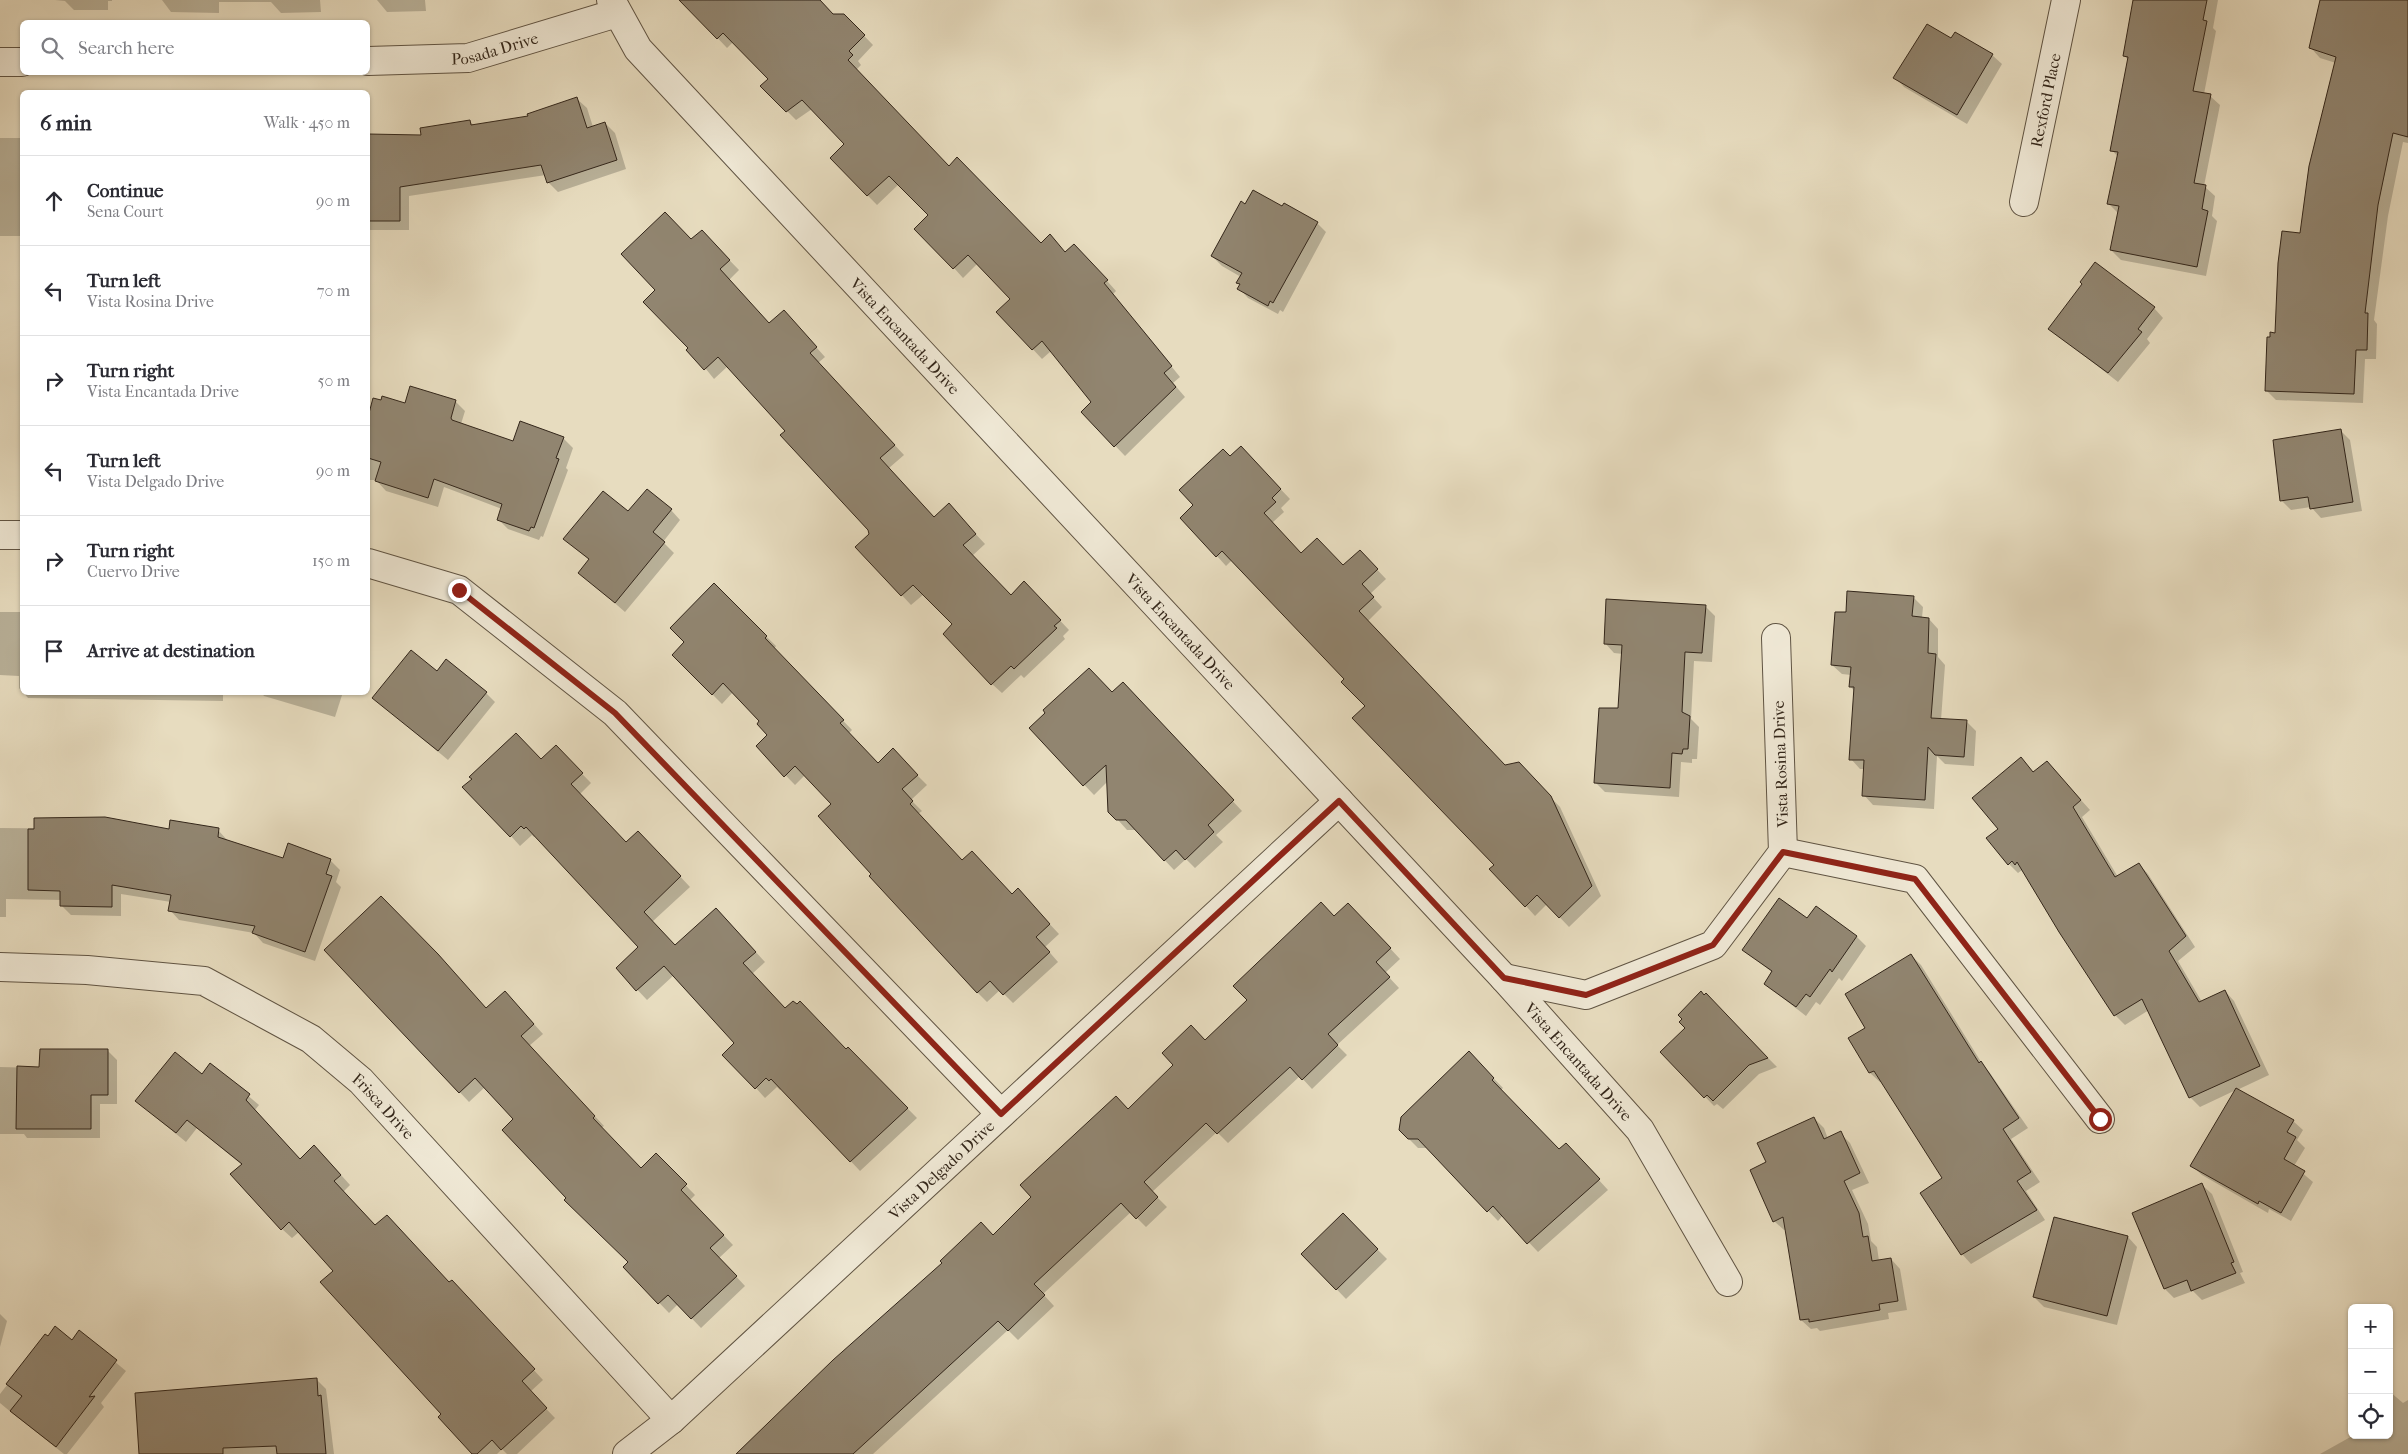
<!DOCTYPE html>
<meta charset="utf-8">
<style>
body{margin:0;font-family:"IM FELL French Canon",serif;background:#f7f7f7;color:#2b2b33}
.controls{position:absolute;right:15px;bottom:15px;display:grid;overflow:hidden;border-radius:8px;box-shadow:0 1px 4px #0004}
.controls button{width:45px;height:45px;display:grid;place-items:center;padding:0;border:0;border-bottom:1px solid #e1e1e2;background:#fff;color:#2b2b33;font:25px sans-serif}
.stop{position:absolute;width:15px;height:15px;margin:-11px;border:4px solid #8f2418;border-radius:50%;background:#fff}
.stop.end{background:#8f2418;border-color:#fff;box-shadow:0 1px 5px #0008}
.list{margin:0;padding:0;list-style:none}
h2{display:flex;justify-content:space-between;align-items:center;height:65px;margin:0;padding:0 20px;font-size:21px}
h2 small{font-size:16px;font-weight:400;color:#7c7c81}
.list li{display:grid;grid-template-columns:32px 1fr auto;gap:15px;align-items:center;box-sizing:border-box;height:90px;padding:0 20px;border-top:1px solid #e1e1e2}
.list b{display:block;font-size:19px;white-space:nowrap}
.list p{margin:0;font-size:16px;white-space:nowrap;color:#7c7c81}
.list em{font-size:16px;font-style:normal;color:#7c7c81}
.icon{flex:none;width:28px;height:28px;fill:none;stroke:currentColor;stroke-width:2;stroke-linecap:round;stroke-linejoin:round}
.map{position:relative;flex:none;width:2408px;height:1454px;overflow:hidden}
.search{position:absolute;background:#fff;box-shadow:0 1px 4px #0004;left:20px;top:20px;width:350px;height:55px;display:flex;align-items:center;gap:12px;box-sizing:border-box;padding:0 18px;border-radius:8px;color:#7c7c81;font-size:19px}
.panel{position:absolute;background:#fff;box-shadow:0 1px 4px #0004;left:20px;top:90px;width:350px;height:605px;border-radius:8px}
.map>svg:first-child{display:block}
.shadow{fill:#0003}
.building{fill:#918570;stroke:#33261a}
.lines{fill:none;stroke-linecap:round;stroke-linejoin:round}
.street-casing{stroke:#605443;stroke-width:30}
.street{stroke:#efe8d5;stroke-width:28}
.route{stroke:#8f2418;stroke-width:6}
.labels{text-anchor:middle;stroke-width:5;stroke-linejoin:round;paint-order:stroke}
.street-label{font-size:16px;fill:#33261a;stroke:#efe8d5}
</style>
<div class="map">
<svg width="2408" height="1454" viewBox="0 0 2408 1454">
<rect width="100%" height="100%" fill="#e7dcbf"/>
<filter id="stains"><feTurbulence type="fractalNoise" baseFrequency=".004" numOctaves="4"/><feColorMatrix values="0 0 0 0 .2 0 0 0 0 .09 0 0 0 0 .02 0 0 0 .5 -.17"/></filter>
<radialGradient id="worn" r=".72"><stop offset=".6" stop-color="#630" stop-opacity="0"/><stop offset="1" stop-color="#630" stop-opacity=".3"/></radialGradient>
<g class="shadow">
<polygon points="55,0 112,0 112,1 108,1 108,10 74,10 65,1"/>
<polygon points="162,0 320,0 321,12 281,13 271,2 219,2 219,13 171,12"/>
<polygon points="377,0 425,0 426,11 387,12"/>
<polygon points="701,0 819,0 833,15 844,15 873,45 858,61 861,65 856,70 949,167 1041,245 1059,246 1066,253 1084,255 1116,291 1113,294 1180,377 1173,383 1185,397 1125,456 1083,412 1093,402 1051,351 1042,359 998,312 1011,299 978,263 963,278 954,268 929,215 899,184 877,205 831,158 846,144 812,109 796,120 762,86 770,79 733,42 727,48 691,10"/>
<polygon points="2135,0 2218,0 2213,28 2216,31 2204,94 2210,96 2220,105 2204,186 2215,196 2212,216 2217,221 2206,276 2121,260 2111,250 2119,214 2109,204 2118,157 2112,150 2128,60 2124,55"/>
<polygon points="2339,0 2408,0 2408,143 2403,142 2388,216 2374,320 2377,324 2376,359 2365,359 2363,403 2276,400 2266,390 2276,334 2302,235 2336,63 2320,58 2311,48"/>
<polygon points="1952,40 1992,55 2002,64 1967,124 1904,87 1895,77"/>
<polygon points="577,99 587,108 593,127 605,123 615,133 626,169 558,192 548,182 546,175 409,196 409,230 368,230 368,136 422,136 470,121 474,126 529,117"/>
<rect x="0" y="138" width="22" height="98"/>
<polygon points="1246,206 1282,208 1317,223 1326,232 1283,312 1280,310 1278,314 1248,298 1239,288 1241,285 1238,283 1241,277 1222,266 1212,256"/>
<polygon points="702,232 739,270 729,280 769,325 793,321 825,357 818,363 904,455 889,468 935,518 958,515 985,544 972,556 1011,596 1034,593 1069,630 1063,636 1065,639 1024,678 1021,675 1002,693 992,684 954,624 924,594 911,605 857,547 871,535 869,530 786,432 728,366 714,379 689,348 657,290 692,241"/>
<polygon points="2154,308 2163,318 2147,339 2150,343 2118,382 2050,329"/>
<polygon points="374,399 406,405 455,401 465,411 461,424 513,442 563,438 573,448 566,468 568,470 543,537 541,536 539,540 508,529 498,519 502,509 444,487 438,507 386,491 376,480 368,480 368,421"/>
<polygon points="2340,430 2350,440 2362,511 2321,518 2311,507 2291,510 2282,501 2274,441"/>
<polygon points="1250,457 1290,499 1281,508 1284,512 1272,523 1301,554 1343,567 1369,561 1386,579 1370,594 1382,607 1368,621 1505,766 1518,764 1560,807 1601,896 1569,927 1547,904 1535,916 1526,906 1491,869 1495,865 1346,679 1232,560 1226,566 1217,556 1195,505 1230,458"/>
<polygon points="671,510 680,520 663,542 674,553 625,612 579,572 589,560 565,539 628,513"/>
<polygon points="714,585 776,646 774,649 852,730 849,733 878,764 902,760 927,785 911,800 922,811 918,814 962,861 1012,895 1027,900 1059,934 1045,947 1058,962 1013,1003 1000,990 987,1002 978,993 870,876 873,874 832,805 805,775 795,785 757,746 769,735 761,721 733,692 722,704 673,655 686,642"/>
<polygon points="1913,597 1923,607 1922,618 1929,619 1938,629 1938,657 1945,665 1941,720 1966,721 1976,731 1974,766 1945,764 1937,756 1934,809 1873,805 1864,795 1865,769 1860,769 1851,759 1855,692 1850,686 1851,675 1842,674 1832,665 1847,613"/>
<polygon points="1705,606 1715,616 1712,662 1694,661 1691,719 1699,727 1697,759 1692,759 1692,763 1681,762 1679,797 1605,792 1595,782 1620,709 1623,654 1614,653 1605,643"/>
<polygon points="0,612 22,612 22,692 19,688 19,676 0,675"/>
<polygon points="437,673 486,693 495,702 448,760 374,698"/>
<polygon points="23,692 223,692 223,701 28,698"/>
<polygon points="261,692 343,692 335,717 264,696"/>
<polygon points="1113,694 1132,694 1242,811 1216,835 1223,842 1195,868 1186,859 1174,870 1136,830 1127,830 1110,811 1108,781 1094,795 1030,728"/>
<polygon points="556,747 591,783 580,794 626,843 648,842 690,887 652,922 675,947 726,919 765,962 752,974 786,1010 846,1050 848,1048 917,1118 860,1171 782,1088 780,1090 777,1087 765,1098 756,1088 736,1043 674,975 647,1000 617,968 640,947 536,836 534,837 532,835 520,846 511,836 542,761"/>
<polygon points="2021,759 2034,773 2047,762 2090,810 2082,817 2118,877 2139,864 2148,874 2195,947 2178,961 2202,1002 2225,991 2234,1001 2269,1075 2237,1090 2293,1121 2303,1130 2297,1140 2305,1148 2294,1166 2313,1182 2291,1221 2269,1209 2268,1213 2202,1175 2192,1166 2236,1090 2200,1107 2190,1097 2149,1010 2125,1025 2115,1015 2025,874 2022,870 2018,873 2009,864 2000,829"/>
<polygon points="0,828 218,830 228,841 284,860 330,860 340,870 336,882 341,887 315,961 263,943 254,933 179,920 170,910 171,902 121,894 121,916 71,915 62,906 62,900 6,899 6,917 0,917"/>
<polygon points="1816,908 1857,937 1866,946 1842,981 1839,978 1820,1005 1816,1002 1806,1016 1765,984 1773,973 1744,950 1808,919"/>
<polygon points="1358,914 1400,959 1385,973 1399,988 1337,1045 1347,1055 1312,1089 1300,1076 1228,1143 1217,1132 1152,1192 1167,1207 1146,1227 1131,1212 1043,1294 1054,1306 1018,1340 1008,1330 873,1454 738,1454 993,1236 1206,1041 1334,918"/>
<polygon points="326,950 486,1009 514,1002 543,1034 529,1046 604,1126 601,1128 641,1170 656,1155 695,1195 690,1200 733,1245 719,1258 745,1286 701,1328 678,1304 669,1313 625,1267 629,1262 568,1198 515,1119 485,1087 469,1102"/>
<polygon points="1911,955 1921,965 1983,1065 1990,1073 2028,1128 2011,1139 2040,1182 2026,1191 2045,1220 1971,1264 1962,1254 1944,1178 1882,1081 1880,1082 1870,1073 1850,1039 1867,1028"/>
<polygon points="1706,995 1777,1067 1759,1074 1723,1109 1717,1104 1714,1106 1662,1052 1687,1029"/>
<polygon points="108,1051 117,1060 117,1104 100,1104 100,1138 27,1138 24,1134 0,1134 0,1067 40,1068"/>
<polygon points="1469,1053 1503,1088 1501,1090 1559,1151 1575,1154 1608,1190 1538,1252 1503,1215 1498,1221 1428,1148 1418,1148 1400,1130"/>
<polygon points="211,1064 259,1105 255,1110 300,1160 324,1156 350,1185 343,1192 376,1227 461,1291 543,1380 530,1392 555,1418 517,1454 507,1454 502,1449 497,1454 474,1454 335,1271 299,1232 292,1238 282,1229 242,1165 197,1128 186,1142 147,1110 202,1075"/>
<polygon points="1814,1118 1824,1128 1828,1139 1840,1133 1850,1143 1869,1183 1852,1190 1868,1224 1871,1241 1877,1247 1879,1261 1891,1259 1900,1269 1907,1310 1888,1313 1889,1319 1820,1331 1817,1328 1811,1329 1801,1320 1786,1230 1784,1230 1774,1221 1768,1163"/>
<polygon points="2202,1185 2212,1194 2243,1272 2240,1273 2245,1283 2202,1300 2193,1291 2174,1298 2165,1289 2133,1213"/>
<polygon points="1343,1215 1387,1259 1346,1299 1303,1254"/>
<polygon points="2128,1237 2137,1247 2117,1325 2044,1307 2034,1297"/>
<polygon points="0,1314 7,1321 0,1347"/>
<polygon points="79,1332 126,1371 101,1403 104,1407 67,1454 64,1454 6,1408 0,1403 0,1394 46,1335 72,1342"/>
<polygon points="316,1379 326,1389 334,1454 141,1454"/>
<polygon points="2389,1391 2403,1403 2408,1400 2408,1454 2320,1454 2354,1435 2389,1435"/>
</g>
<g class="building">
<polygon points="679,0 820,0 833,14 844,14 865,35 849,51 853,55 848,60 949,166 957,157 1041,243 1050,234 1065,252 1074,244 1108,280 1104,283 1172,366 1164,373 1176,387 1114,447 1081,412 1091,402 1042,341 1032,350 996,312 1010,299 968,255 953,269 914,229 928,215 889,176 867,196 830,158 844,144 802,100 786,112 760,86 768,79 723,33 717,39"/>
<polygon points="2133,0 2207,0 2203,20 2207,21 2193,91 2211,94 2194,183 2206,185 2202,209 2208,211 2197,267 2110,250 2119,206 2107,204 2118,152 2110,151 2128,57 2123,56"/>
<polygon points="2320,0 2408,0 2408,137 2393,133 2378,205 2365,313 2368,313 2367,350 2356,350 2354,394 2265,391 2267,337 2270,337 2270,332 2275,333 2278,263 2282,231 2300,233 2309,166 2336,57 2309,48"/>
<polygon points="1927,24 1951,38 1955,32 1993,54 1957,115 1893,78"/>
<polygon points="577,97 587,128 605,122 617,160 547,183 541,165 400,187 400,221 368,221 368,134 421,135 420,128 470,120 471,125 528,116 527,114"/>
<polygon points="1253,190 1282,206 1284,203 1318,222 1273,303 1270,301 1268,306 1237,289 1240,284 1236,283 1242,273 1211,256 1241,201 1245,204"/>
<polygon points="665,212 691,239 702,230 730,260 720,269 769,323 784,310 817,347 810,353 895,445 880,458 934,517 949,503 976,534 963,545 1011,595 1024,581 1061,620 1054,626 1057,628 1014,669 1011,666 991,685 943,634 952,624 913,585 901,596 855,547 869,534 868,530 780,435 785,431 718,357 704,370 686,350 688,348 643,302 655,290 621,254"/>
<polygon points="2095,262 2155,307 2138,329 2142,332 2108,373 2048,329 2082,284 2080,282"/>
<polygon points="410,386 456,400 451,418 452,420 513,441 520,421 564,437 556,458 559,459 534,528 531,527 529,531 497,520 502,504 434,479 428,498 375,481 381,462 368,458 368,417 373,398 381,400 382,396 405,403"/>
<polygon points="2341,429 2353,502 2310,509 2308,497 2280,501 2273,440"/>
<polygon points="1241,446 1281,489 1272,498 1276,502 1264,513 1301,553 1317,538 1343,565 1360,550 1378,569 1362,584 1374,597 1359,611 1505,765 1519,762 1551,796 1592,886 1559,918 1537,895 1525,907 1489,869 1494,865 1352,718 1365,706 1341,682 1344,679 1222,551 1216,557 1180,518 1193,505 1179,490 1223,449 1230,456"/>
<polygon points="647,489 672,509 653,532 665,542 615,603 578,573 589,559 563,539 603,491 628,511"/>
<polygon points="714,583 767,636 765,638 844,720 840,723 878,763 893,748 918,775 902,789 913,801 910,804 962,860 972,851 1012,894 1018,888 1050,924 1036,937 1050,952 1003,995 990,981 977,993 869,876 871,874 818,816 831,804 795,766 784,777 756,746 767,735 757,724 759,721 723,683 712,695 672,655 684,642 670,628"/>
<polygon points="1847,591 1914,596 1912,616 1929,618 1928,653 1936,654 1931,718 1967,720 1964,757 1935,755 1928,747 1925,800 1862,796 1864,760 1849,760 1854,687 1849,687 1851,667 1831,665 1835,612 1846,612"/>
<polygon points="1606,599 1706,605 1702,653 1685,652 1682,712 1690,716 1688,749 1683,749 1682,754 1672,753 1670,788 1594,783 1599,708 1618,708 1622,645 1604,644"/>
<polygon points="411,650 437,671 446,659 487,692 438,751 372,698"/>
<polygon points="1089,668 1112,692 1123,682 1234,800 1208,825 1214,832 1185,860 1176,850 1164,861 1126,820 1116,820 1108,812 1106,765 1083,786 1029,728 1045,713 1043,710"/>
<polygon points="516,733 541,759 556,745 583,773 571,784 626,842 638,831 681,876 644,912 675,945 716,908 756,952 743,963 785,1008 793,1001 797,1004 800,1001 846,1049 848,1047 908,1108 850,1162 771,1079 769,1081 766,1078 755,1089 722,1055 734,1043 664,966 636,991 616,968 638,947 526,827 524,829 521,826 510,837 462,787 472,779 469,777"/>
<polygon points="2021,757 2033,772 2047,761 2081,800 2073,807 2115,877 2139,863 2186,936 2169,951 2199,1002 2225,990 2260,1066 2189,1098 2142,999 2114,1016 2059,932 2017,862 2015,865 2012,861 2008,865 1986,838 1998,829 1972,798"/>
<polygon points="105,817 169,829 170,820 219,828 218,837 283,858 288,843 331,859 326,874 332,876 305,952 252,933 255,926 168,911 171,895 112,885 112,907 60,906 60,891 28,890 28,829 34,829 34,818"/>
<polygon points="381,896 438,954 486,1008 505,991 534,1024 521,1036 595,1116 593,1118 641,1168 656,1153 687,1184 681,1190 724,1235 710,1248 737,1276 691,1319 668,1295 658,1304 623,1267 628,1262 564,1200 566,1198 502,1130 513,1119 475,1078 459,1093 324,950"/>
<polygon points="1779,898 1807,918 1816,906 1857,936 1832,972 1830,969 1810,997 1806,994 1796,1007 1764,984 1772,971 1742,950"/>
<polygon points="1321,902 1334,916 1348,903 1391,948 1376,962 1390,977 1328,1034 1338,1045 1302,1080 1290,1067 1217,1134 1206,1123 1144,1182 1158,1197 1136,1219 1121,1203 1034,1284 1045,1295 1008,1331 998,1321 853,1454 736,1454 833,1360 942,1263 940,1261 981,1222 993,1235 1031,1197 1020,1185 1116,1096 1128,1109 1173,1065 1162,1053 1191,1025 1205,1040 1247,1000 1233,986"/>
<polygon points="1911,954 1979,1063 1981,1061 2019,1118 2003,1129 2031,1172 2017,1181 2037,1210 1961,1255 1920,1193 1942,1178 1874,1071 1869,1073 1848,1038 1865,1028 1845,994"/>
<polygon points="1701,991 1704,995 1706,993 1768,1058 1749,1065 1713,1101 1707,1095 1704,1098 1660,1052 1685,1028 1679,1022 1682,1019 1678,1015"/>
<polygon points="40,1049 108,1049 108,1095 91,1095 91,1129 16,1129 17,1066 39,1067"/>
<polygon points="1469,1051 1494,1078 1492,1080 1559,1149 1566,1143 1600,1179 1527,1244 1493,1206 1487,1212 1418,1139 1408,1139 1399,1130 1401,1117"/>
<polygon points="175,1052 202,1074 210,1063 250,1094 246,1100 300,1159 314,1145 341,1175 334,1181 375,1225 387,1215 449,1282 452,1280 535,1369 522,1381 547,1408 501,1450 492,1440 477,1454 472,1454 438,1417 441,1414 320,1282 333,1271 289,1222 281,1230 230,1174 242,1164 187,1120 176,1133 135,1101"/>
<polygon points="2236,1088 2294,1120 2287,1132 2296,1137 2284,1159 2305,1171 2281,1213 2259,1201 2258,1204 2190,1166"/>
<polygon points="1814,1117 1824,1139 1841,1131 1860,1173 1844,1181 1859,1213 1863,1237 1868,1236 1872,1261 1891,1258 1898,1301 1879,1304 1880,1310 1809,1322 1809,1319 1800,1320 1783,1217 1773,1222 1750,1170 1766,1162 1757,1143"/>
<polygon points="2202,1183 2234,1262 2231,1263 2236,1273 2191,1291 2187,1280 2164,1289 2132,1213"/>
<polygon points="1343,1213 1378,1249 1336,1290 1301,1254"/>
<polygon points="2054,1217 2128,1236 2107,1316 2033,1297"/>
<polygon points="55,1326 72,1340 79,1330 117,1360 89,1397 95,1396 56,1447 10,1411 22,1396 6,1384 45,1334 48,1336"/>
<polygon points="317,1378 318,1396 321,1395 326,1454 277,1454 276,1446 223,1448 223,1454 139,1454 135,1393"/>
</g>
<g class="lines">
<g class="street-casing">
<g id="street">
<path id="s1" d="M611 0 638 49 1504 978 1640 1130 1728 1282"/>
<path id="s2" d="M368 61 468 58 617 13"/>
<polyline points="0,62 22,62"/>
<path id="s3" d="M2024 202 2066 0"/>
<polyline points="0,535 22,535"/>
<polyline points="368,563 459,590 615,713 1001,1114"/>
<polyline points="1783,852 1915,879 2100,1119"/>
<path id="s4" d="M0 967 87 970 204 981 311 1039 361 1081 671 1420"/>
<polyline points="1504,978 1586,995 1713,945 1783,852 1776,638"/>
<path id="s5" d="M627 1454 671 1420 1339 801"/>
</g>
</g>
<use href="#street" class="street"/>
</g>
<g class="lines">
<polyline class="route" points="459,590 615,713 1001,1114 1339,801 1504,978 1586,995 1713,945 1783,852 1915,879 2100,1119"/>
</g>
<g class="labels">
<g class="street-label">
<text dy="6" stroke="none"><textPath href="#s2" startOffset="128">Posada Drive</textPath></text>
<text dy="6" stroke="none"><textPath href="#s3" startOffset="104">Rexford Place</textPath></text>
<text dy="6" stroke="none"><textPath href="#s1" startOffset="448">Vista Encantada Drive</textPath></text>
<text dy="6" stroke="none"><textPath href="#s1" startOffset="852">Vista Encantada Drive</textPath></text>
<text transform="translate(1780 764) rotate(-92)" y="6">Vista Rosina Drive</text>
<text dy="6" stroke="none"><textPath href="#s1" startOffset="1438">Vista Encantada Drive</textPath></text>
<text dy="6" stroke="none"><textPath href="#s4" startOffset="425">Frisca Drive</textPath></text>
<text dy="6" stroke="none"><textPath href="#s5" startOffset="424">Vista Delgado Drive</textPath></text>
</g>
</g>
<rect width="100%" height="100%" filter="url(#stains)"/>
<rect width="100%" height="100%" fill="url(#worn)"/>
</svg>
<div class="controls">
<button>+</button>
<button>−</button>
<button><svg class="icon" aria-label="locate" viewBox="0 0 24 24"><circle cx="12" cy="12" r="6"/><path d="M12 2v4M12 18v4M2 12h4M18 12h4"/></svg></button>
</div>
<div class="stop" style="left:2100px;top:1119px"></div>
<div class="stop end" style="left:459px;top:590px"></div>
<div class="search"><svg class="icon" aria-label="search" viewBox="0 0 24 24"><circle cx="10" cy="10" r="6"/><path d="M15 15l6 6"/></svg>Search here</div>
<section class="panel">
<h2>6 min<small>Walk · 450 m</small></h2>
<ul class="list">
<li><svg class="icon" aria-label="ahead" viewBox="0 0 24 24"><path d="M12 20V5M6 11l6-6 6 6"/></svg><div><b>Continue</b><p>Sena Court</p></div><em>90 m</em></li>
<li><svg class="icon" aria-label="left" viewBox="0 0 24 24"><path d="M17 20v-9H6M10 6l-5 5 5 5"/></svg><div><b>Turn left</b><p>Vista Rosina Drive</p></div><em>70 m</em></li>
<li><svg class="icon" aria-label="right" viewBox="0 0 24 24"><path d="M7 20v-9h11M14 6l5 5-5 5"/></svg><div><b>Turn right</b><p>Vista Encantada Drive</p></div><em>50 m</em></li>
<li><svg class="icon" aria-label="left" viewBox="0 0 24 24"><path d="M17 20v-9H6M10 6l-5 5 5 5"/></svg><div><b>Turn left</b><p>Vista Delgado Drive</p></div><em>90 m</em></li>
<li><svg class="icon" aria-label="right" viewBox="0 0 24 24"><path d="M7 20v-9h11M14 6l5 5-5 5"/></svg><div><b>Turn right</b><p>Cuervo Drive</p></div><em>150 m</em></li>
<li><svg class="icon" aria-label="arrive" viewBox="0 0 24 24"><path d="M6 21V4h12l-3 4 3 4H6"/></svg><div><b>Arrive at destination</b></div></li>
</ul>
</section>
</div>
